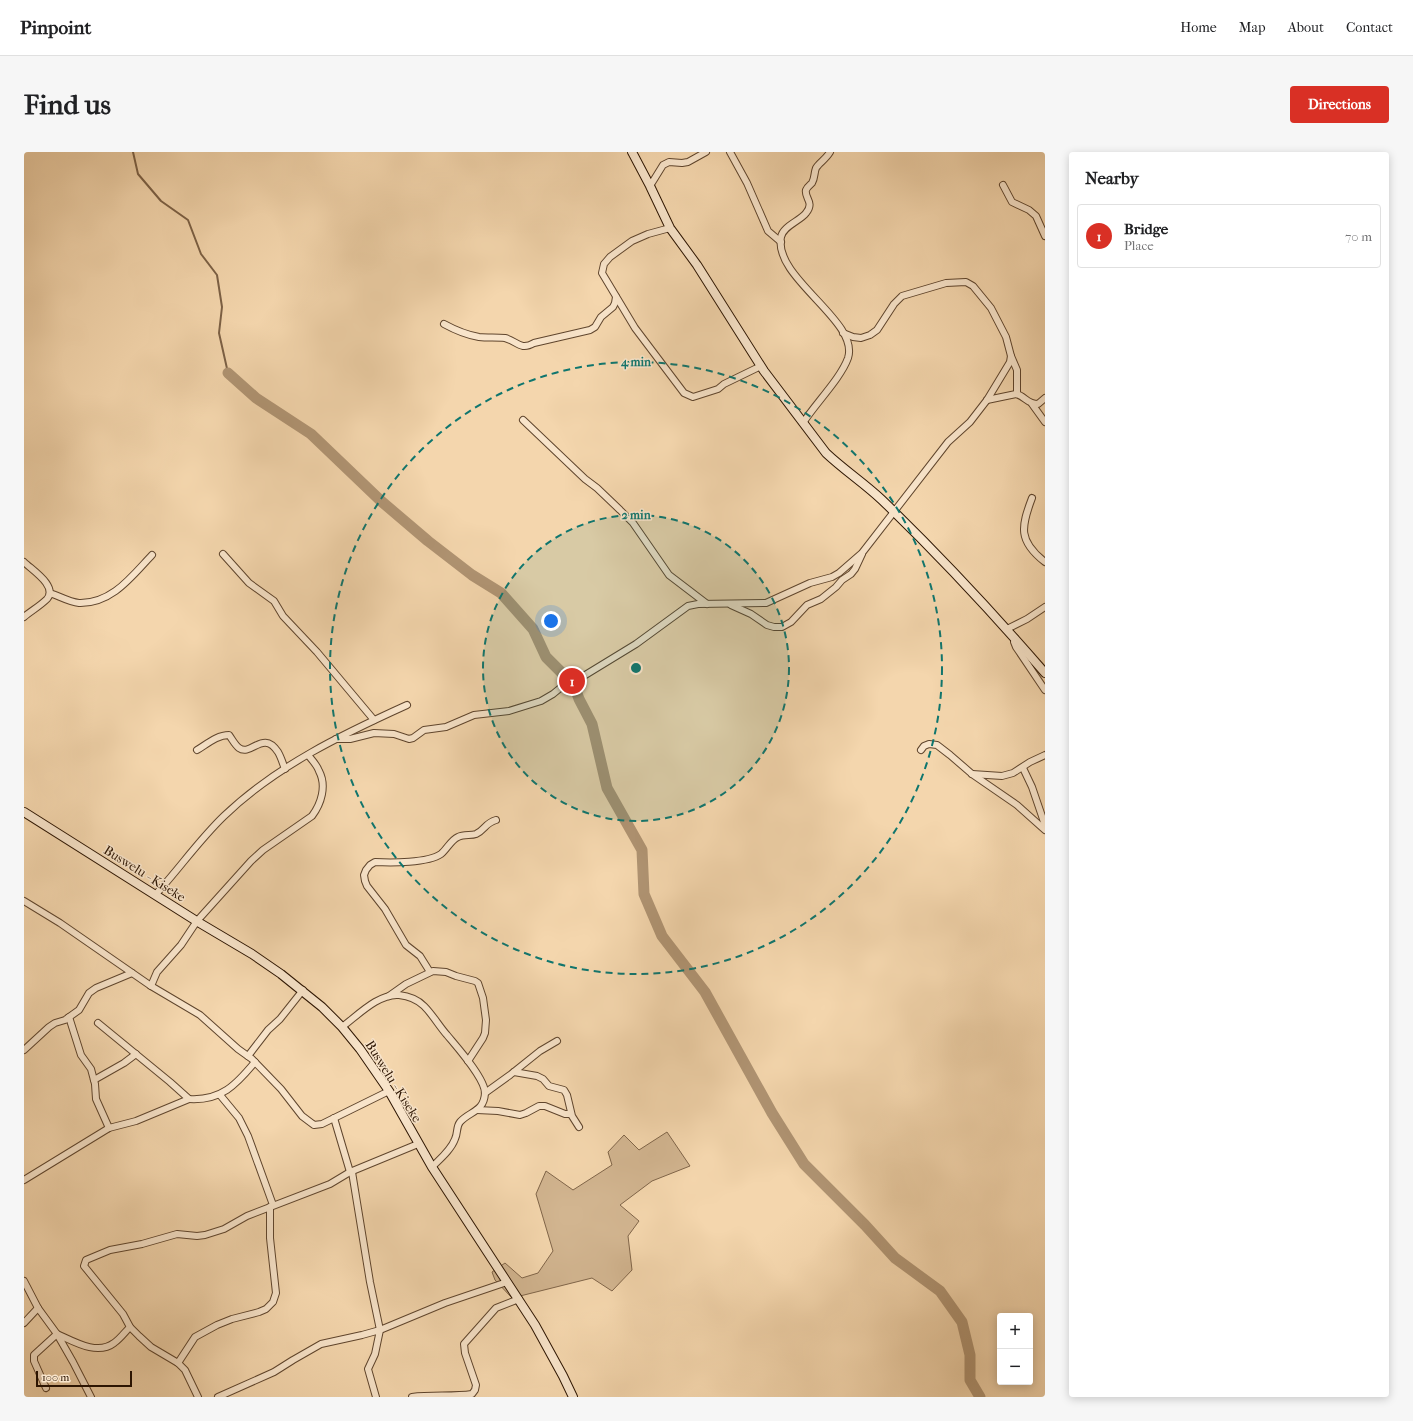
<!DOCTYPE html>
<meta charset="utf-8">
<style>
body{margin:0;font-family:"IM FELL French Canon",serif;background:#f6f6f6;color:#202124}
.controls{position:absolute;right:12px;bottom:12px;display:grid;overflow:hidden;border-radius:4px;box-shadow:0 2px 10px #0003}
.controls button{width:36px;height:36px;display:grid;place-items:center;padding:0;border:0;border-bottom:1px solid #e0e0e0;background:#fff;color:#202124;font:20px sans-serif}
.scale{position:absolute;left:12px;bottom:10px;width:96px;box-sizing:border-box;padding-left:4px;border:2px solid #2d1502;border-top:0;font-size:11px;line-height:14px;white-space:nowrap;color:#2d1502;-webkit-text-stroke:3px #f8e4ca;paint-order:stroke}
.you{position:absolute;left:527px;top:469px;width:14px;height:14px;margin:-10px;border:3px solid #fff;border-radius:50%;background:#1a73e8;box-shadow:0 0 0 6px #1a73e833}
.badge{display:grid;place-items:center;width:26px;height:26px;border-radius:50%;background:#d93025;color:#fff;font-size:13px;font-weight:700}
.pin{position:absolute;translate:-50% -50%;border:2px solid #fff;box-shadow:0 1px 4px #0006}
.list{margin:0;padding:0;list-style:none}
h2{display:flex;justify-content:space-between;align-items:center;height:52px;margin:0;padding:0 16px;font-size:17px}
h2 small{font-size:13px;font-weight:400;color:#757577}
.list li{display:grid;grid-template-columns:26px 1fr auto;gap:12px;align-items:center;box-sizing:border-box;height:64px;margin:0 8px 8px;padding:0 8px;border:1px solid #e0e0e0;border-radius:4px}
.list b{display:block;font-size:15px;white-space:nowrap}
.list p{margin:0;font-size:13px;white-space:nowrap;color:#757577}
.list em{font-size:13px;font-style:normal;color:#757577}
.map{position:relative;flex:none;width:1021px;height:1245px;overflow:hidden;border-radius:4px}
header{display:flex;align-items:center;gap:24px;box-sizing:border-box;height:56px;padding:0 20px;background:#fff;border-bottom:1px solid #e0e0e0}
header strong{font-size:19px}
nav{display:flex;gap:22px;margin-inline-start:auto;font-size:14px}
.intro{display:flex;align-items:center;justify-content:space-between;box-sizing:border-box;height:96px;padding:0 24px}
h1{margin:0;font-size:28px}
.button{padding:10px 18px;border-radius:4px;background:#d93025;color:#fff;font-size:14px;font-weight:700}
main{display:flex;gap:24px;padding:0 24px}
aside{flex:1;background:#fff;border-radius:4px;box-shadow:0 2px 10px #0003}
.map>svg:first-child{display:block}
.green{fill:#d2b590;stroke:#806549}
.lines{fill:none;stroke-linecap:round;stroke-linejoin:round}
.stream{stroke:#7c6146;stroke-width:2}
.river{stroke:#b09473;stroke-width:11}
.street-casing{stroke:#5f452d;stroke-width:8}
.secondary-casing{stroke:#2d1502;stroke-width:10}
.street{stroke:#f8e4ca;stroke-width:6}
.secondary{stroke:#f8e4ca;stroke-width:8}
.ring{fill:none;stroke:#0f766e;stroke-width:2;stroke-dasharray:7 5}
.labels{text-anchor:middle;stroke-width:3;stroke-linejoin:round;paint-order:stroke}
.street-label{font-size:13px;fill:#2d1502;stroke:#f8e4ca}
.centre{fill:#0f766e;stroke:#f8e4ca;stroke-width:2}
.ring-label{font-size:12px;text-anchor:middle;font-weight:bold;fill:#0f766e;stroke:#f8e4ca;stroke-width:3;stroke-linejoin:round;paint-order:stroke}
</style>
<header>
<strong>Pinpoint</strong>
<nav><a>Home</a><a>Map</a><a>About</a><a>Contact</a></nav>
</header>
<div class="intro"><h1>Find us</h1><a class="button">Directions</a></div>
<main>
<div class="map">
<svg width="1021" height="1245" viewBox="0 0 1021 1245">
<rect width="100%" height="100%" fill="#f4d6ad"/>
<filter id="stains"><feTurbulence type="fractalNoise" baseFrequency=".005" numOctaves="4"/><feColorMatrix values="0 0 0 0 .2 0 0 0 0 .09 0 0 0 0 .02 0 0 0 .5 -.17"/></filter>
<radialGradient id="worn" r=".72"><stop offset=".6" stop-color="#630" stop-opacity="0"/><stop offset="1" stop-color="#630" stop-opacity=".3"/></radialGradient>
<polygon class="green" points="643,980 666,1014 628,1029 596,1053 615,1069 604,1084 608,1118 588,1139 568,1126 488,1146 471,1128 468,1120 481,1111 498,1126 514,1121 529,1099 512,1042 522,1019 549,1038 588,1013 584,1000 600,983 615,998"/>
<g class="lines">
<polyline class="stream" points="109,0 114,22 137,49 164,68 177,102 193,123 198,155 195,181 204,221"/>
<polyline class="river" points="204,221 232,246 287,282 357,349 404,389 448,423 477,441 509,477 522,505 550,533 555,547 568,572 583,636 618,698 620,742 638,784 681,840 748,961 780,1012 841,1073 871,1106 916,1139 938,1170 946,1203 946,1228 956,1245"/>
<g class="street-casing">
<g id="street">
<polyline points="706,0 723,31 744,79 757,90"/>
<polyline points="979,33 988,50 1005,58 1012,64 1021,84"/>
<polyline points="626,34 639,13 645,10 658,11 664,10 682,0"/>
<polyline points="646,76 624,82 608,89 586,105 580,112 578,121 611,176 660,241 669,245 694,237 700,232 737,214"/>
<path d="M420 172C431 178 443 183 455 185 464 186 472 185 481 186 493 189 496 199 510 191L566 178 571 175 577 165 589 155 591 151 592 145"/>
<polyline points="987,204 993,218 993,242"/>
<path d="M963 248 992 242C1001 244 1003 252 1014 252L1021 246"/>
<polyline points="1008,252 1021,270"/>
<polyline points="499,268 561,327 573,336 596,358 609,371 645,423 683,452"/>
<path d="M779 271C791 252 817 226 824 206 836 169 749 126 757 85 759 74 776 69 782 61 791 50 780 46 782 38 783 35 786 33 788 31 791 26 790 21 792 16 795 11 802 7 806 0"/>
<path d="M1008 346C997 375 994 389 1021 410"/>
<polyline points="199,402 225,431 250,449 259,464 293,500 350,568"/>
<path d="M0 410C8 418 34 434 23 447 16 454 7 459 0 465"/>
<path d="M26 441C35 444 45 450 55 451 88 452 108 424 128 403"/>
<polyline points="707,453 727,462 743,473 750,475 758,475 767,470 783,453 797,447 812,435 818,428 827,422 831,417 838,402"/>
<polyline points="983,477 1003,467 1021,455"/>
<polyline points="991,486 990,490 992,495 1021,538"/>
<polyline points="312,587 326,587 350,581 370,582 385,587 389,586 400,578 422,575 450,563 485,559 517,549 529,542 540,533 558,525 612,492 664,454 674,452 742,451 786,431 808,425 815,421 838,401 924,290 946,270 963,248 986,210 987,204 982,185 967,156 949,134 942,130 922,131 878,144 870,152 853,178 846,183 837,186 829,185 819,181"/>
<path d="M173 598C183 592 193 583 205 583 208 587 211 593 215 596 227 605 239 577 254 600 257 605 259 612 261 617"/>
<polyline points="897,598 900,594 905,592 913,593 926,603 948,622 993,653 1021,678"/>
<polyline points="999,616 1008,635 1021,673"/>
<polyline points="948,622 978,624 989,621 1006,610 1021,603"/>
<path d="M132 742C155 717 175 688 200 664 252 614 319 582 383 553"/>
<polyline points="0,749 36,771 127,834 176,863 214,897 228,907 257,937 278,964 290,973 298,972 365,939"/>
<path d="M406 820 396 804 382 793 361 757 343 734 341 729 340 723 342 718 346 713 351 710C367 711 404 711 417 702 423 697 427 688 434 685 440 682 447 684 452 682 461 678 461 671 472 668"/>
<path d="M127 834 133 820 157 793 173 769 227 709 239 698 288 664C297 652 303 634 295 619 293 613 288 608 284 603"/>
<polyline points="365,844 382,832 409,819 422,820 432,824 451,829 454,831 459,846 462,868 461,881 459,886 444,909"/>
<polyline points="45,865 57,903 67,917 71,932 72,947 85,976"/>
<path d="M74 871 146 930 165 947C197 949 212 933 231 910"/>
<path d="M318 875C333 864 355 841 375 843 384 844 394 848 400 854 409 863 415 874 423 883 432 894 461 926 461 941 460 960 446 959 436 970 432 975 434 981 431 987 427 998 416 1007 408 1015"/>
<polyline points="0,898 25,875 31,871 41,868 55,858 65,841 72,836 108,821"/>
<polyline points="224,904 244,878 256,867 279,838"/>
<polyline points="490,920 513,924 519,927 525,934 540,938 543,943 548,964 555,975"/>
<polyline points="70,928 100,911 112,902"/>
<polyline points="461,941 486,923 516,899 533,889"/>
<polyline points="196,943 215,966 224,984 249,1053"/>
<polyline points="453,958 474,959 496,963 502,961 515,954 521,954 541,962 547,962"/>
<polyline points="310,966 326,1020"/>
<polyline points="328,1020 346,1130 356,1178 351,1202 344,1217 352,1245"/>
<polyline points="0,1028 85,976 112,969 165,947"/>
<polyline points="0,1129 14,1156 33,1182 49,1210 67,1245"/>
<polyline points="0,1171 14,1156"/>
<polyline points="154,1211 171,1185 193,1173 208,1167 235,1160 242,1157 249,1150 252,1141 246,1086 246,1055"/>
<path d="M22 1236 10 1209V1203L33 1182C49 1189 73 1204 90 1191 96 1187 101 1180 106 1175"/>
<polyline points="174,1245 161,1218 154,1211 127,1195 115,1184 106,1175 99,1162 60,1114 62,1108 86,1098 118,1092 153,1082 173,1084 181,1083 200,1077 223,1064 306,1032 326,1020 394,992"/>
<polyline points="194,1245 250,1220 269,1208 297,1192 338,1183 356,1178 421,1151 483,1130"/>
<path d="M388 1245C408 1242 428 1245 448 1242L451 1238 452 1233 441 1201 440 1192 472 1156 495 1147"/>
</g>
</g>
<g class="secondary-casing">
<g id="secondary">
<path d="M608 0 626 34 646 76 673 113 740 219 802 301C820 318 840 331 858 348 915 403 969 461 1021 521"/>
<polyline points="0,660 174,770 228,802 257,822 298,855 318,875 336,897 365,939 408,1015 511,1173 539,1224 549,1245"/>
</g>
</g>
<use href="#street" class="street"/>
<use href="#secondary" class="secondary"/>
</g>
<circle cx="612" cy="516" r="153" fill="#0f766e" fill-opacity=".12"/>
<g class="ring">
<circle cx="612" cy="516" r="153"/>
<circle cx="612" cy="516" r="306"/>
</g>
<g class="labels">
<g class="street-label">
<text transform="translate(121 721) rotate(32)" y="5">Buswelu - Kiseke</text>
<text transform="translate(370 929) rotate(58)" y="5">Buswelu - Kiseke</text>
</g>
</g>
<circle cx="612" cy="516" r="6" class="centre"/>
<g class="ring-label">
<text x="612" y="214">4 min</text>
<text x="612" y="367">2 min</text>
</g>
<rect width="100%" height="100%" filter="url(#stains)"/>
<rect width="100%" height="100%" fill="url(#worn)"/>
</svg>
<div class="controls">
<button>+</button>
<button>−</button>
</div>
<div class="scale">100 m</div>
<div class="you"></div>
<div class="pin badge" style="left:548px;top:529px">1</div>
</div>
<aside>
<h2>Nearby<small></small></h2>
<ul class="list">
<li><span class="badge">1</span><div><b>Bridge</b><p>Place</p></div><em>70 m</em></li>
</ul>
</aside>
</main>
